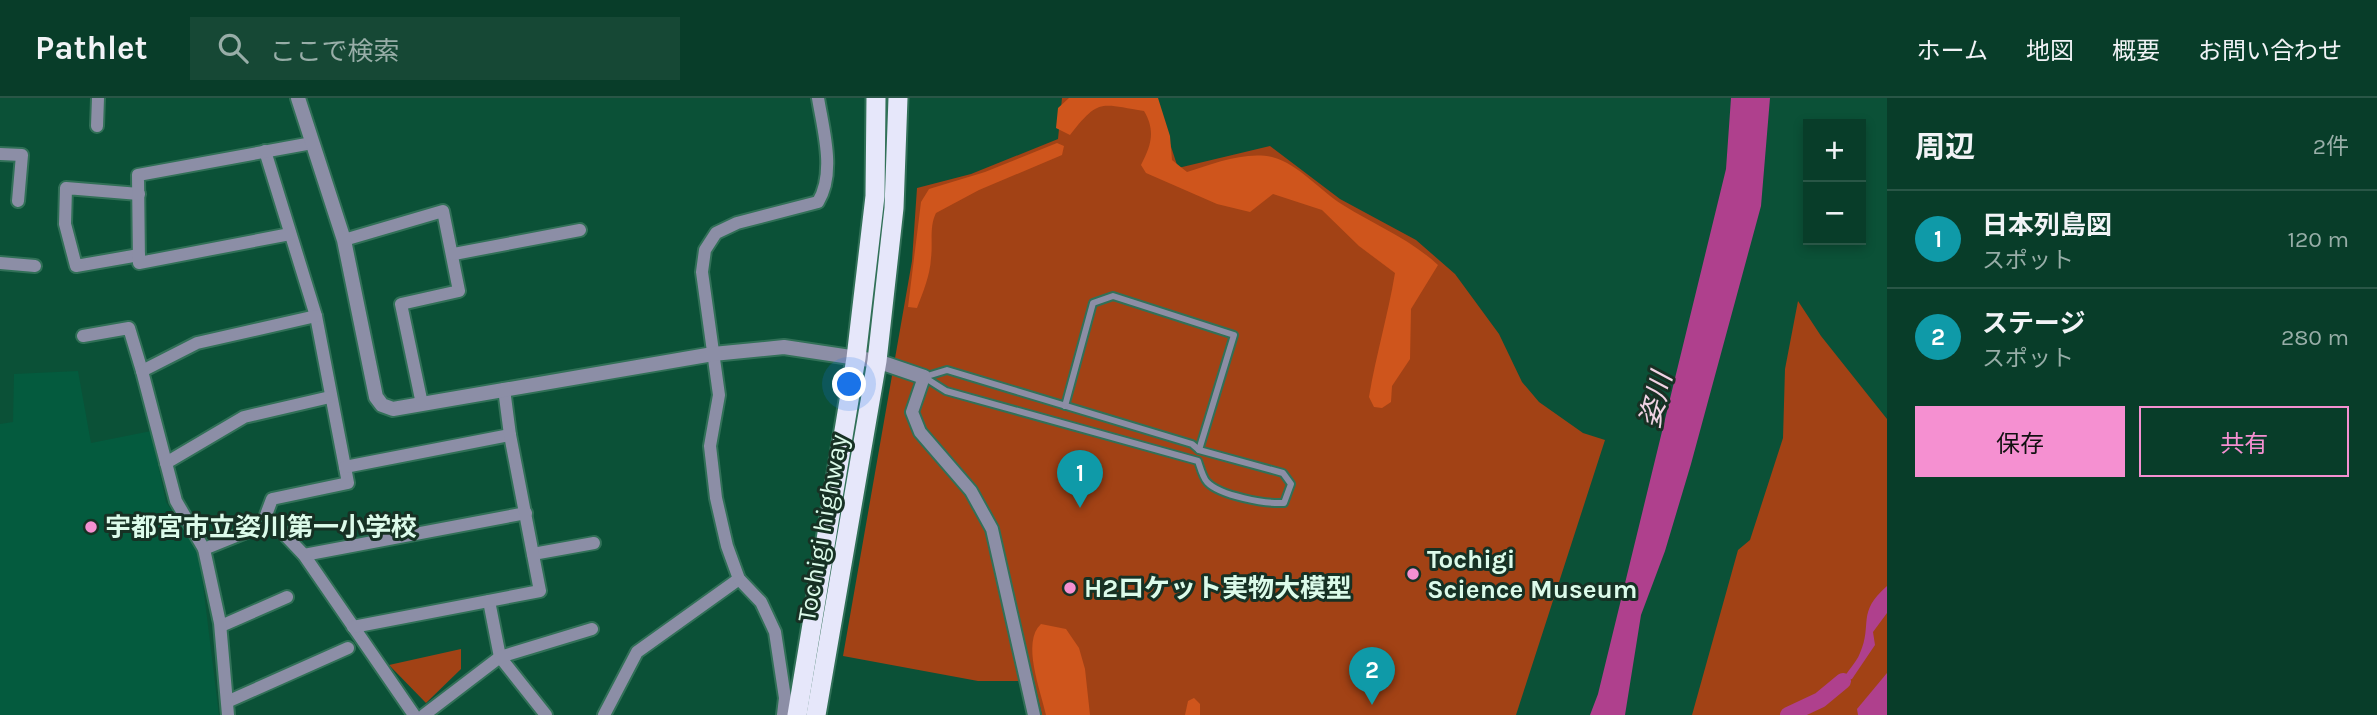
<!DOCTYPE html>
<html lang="ja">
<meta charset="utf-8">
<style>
body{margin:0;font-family:Karla,"Noto Sans JP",sans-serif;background:#164835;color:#f1f3f6}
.controls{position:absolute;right:21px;top:21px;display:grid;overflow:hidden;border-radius:0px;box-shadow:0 4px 10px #0003}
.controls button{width:63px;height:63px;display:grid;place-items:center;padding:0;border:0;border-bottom:2px solid #295646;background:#083d29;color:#f1f3f6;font:35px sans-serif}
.you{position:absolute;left:850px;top:287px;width:24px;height:24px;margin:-18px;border:5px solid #fff;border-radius:50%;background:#1a73e8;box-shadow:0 0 0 10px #1a73e833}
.badge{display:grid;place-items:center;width:46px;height:46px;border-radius:50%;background:#f590d1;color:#fff;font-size:23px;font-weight:700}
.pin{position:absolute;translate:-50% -58px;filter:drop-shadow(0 2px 4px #0008)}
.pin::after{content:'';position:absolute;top:37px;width:24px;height:21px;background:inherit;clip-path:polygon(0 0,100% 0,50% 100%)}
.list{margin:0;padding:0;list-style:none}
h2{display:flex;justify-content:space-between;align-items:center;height:91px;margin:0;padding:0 28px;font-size:30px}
h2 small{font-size:23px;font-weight:400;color:#98aea8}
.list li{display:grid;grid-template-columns:46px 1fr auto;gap:21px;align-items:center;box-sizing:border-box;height:98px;padding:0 28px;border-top:2px solid #295646}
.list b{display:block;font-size:26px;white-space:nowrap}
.list p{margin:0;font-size:23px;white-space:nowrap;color:#98aea8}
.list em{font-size:23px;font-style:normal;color:#98aea8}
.actions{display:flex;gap:14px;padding:21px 28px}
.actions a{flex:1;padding:16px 0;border:2px solid #f590d1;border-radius:0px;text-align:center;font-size:24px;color:#f590d1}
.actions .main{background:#f590d1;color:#111}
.icon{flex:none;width:38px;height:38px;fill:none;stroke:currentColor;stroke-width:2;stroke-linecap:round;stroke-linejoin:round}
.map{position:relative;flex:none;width:1887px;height:617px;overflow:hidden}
header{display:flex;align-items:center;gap:42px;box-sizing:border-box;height:98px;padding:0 35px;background:#083d29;border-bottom:2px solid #295646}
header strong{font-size:33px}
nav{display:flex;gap:38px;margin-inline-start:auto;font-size:24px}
.search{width:490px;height:63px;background:#164835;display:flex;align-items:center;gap:18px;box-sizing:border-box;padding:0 24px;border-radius:0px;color:#98aea8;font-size:26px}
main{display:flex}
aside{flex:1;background:#083d29}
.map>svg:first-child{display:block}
.built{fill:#045b3e}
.green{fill:#a24215}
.forest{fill:#cf551c}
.water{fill:#af408d}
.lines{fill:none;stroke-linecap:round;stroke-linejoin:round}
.canal{stroke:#af408d;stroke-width:16}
.service-casing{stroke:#317057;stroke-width:10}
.minor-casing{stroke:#317057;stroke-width:16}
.tertiary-casing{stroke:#317057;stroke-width:18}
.trunk-casing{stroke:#317057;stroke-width:23}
.service{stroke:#8c8ea6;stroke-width:6}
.minor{stroke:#8c8ea6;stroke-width:12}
.tertiary{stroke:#8c8ea6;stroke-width:14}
.trunk{stroke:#e6e7fa;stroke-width:19}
.poi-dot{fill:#f590d1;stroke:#173124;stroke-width:2.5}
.labels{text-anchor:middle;stroke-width:6;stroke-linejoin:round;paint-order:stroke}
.poi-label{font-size:26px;font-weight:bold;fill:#dcfbea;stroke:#173124;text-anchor:start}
.street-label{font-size:26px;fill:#dcfbea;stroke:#173124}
.water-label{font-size:28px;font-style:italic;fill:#f0d3e4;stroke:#173124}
</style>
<header>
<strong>Pathlet</strong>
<div class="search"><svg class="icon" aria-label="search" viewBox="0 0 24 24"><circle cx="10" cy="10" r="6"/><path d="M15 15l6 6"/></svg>ここで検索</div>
<nav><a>ホーム</a><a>地図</a><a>概要</a><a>お問い合わせ</a></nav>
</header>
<main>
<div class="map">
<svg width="1887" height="617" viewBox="0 0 1887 617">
<rect width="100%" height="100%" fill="#0b5137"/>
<polygon class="built" points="78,273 91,345 151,333 166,404 199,454 219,617 0,617 0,326 13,324 14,276"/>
<g class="green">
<polygon points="1062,0 1155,0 1178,70 1270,48 1340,101 1416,142 1455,176 1499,236 1522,284 1539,304 1583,335 1605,342 1516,617 1042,617 1034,583 978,583 843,558 912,163 917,90 971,76 1058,41"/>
<polygon points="1798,203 1821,238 1887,321 1887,617 1692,617 1738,452 1750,442 1783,340 1785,271"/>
<polygon points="461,551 461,571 426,605 389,567"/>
</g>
<g class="forest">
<path d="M1069 0H1158L1170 38 1172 62 1187 74C1212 66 1245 53 1272 59 1299 66 1320 93 1343 107 1375 127 1410 141 1438 167L1411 211 1410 261 1392 288 1391 304 1382 310 1374 309 1369 299C1376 257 1388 217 1395 175L1359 148 1322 112 1273 96 1250 114 1217 106 1146 75 1141 67C1151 48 1156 33 1144 13 1100 6 1099 0 1070 37L1056 30 1058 10Z"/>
<path d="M1057 45 1064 48 1062 57 979 92 936 115C929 129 933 145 931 160 930 178 923 194 917 210L908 209 921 104 929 91 985 74Z"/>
<path d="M1041 526 1066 531 1079 550 1085 571 1090 617H1046C1041 593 1021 544 1041 526Z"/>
<polygon points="1194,600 1200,606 1200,617 1185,617 1188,603"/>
</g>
<g class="water">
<polygon points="1731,0 1770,0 1761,108 1691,366 1665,453 1641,517 1625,617 1590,617 1598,596 1726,71"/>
<path d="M1887 488V515L1873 534 1875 547 1852 581 1843 583C1846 573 1856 566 1860 555 1873 526 1856 515 1887 488Z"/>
<polygon points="1887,575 1887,617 1858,617 1857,611"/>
</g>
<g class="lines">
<polyline class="canal" points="1788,617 1820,602 1843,583"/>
<g class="service-casing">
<g id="service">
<path d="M947 272 1192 346 1199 352 1283 375 1291 386 1284 405C1266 406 1220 398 1207 384 1203 380 1200 369 1198 363L946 293 924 279Z"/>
<polyline points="1065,308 1093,205 1113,198 1234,237 1199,352"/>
</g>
</g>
<g class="minor-casing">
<g id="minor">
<polyline points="97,28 98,0"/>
<polyline points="265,53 316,218 348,385 272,401 266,417 304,457 414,617"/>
<polyline points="0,56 22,57 18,103"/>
<polyline points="139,96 66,90 65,126 76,168 139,157"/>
<polyline points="290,136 139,165 138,77 312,45"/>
<polyline points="344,142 443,113 459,193 401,206 422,306"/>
<polyline points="454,156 580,132"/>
<polyline points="0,165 35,168"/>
<polyline points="83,238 129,230 142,273"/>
<polyline points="924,279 912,314 920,334 971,393 992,431 1034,617"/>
<polyline points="166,365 244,319 330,299"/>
<polyline points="345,369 510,337"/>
<polyline points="204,451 251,432"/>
<polyline points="533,456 594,445"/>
<polyline points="304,457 526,415"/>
<polyline points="489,503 500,559 546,617"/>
<polyline points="221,528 287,499"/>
<polyline points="353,529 540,493 510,337 504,291"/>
<polyline points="229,603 348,550"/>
<polyline points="228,617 220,525 204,451 176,403 142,273 197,245 316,218"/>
<polyline points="424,617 500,559 592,531"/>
<polyline points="604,617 637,554 739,481"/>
<path d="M783 617 785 600 775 534 761 504 739 481 727 448 716 400 710 348 719 297 702 174 705 152 716 135 737 125 818 104C836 75 823 31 818 0"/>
</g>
</g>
<g class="tertiary-casing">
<polyline id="tertiary" points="298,0 344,142 376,299 382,307 393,311 713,256 784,249 877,263 924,279"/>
</g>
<g class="trunk-casing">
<g id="trunk">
<polyline points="797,617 856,260 875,98 876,0"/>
<polyline points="816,617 877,263 894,110 898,0"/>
</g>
</g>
<use href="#service" class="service"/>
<use href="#minor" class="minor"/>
<use href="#tertiary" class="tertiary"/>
<use href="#trunk" class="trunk"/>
</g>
<g class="poi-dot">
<circle cx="91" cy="429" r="7"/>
<circle cx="1413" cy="476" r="7"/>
<circle cx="1070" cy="490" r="7"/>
</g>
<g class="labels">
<g class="poi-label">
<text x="105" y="438">宇都宮市立姿川第一小学校</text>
<text x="1427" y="470">Tochigi<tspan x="1427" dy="30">Science Museum</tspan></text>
<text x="1084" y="499">H2ロケット実物大模型</text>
</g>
<g class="street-label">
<text transform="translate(822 430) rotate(-80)" y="9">Tochigi highway</text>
</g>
<g class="water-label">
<text transform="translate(1655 302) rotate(-76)" y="10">姿川</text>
</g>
</g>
</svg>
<div class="controls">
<button>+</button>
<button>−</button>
</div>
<div class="you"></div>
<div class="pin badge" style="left:1080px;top:410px;background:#0f9aa8">1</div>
<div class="pin badge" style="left:1372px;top:607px;background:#0f9aa8">2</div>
</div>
<aside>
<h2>周辺<small>2件</small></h2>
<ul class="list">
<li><span class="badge" style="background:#0f9aa8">1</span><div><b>日本列島図</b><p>スポット</p></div><em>120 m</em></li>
<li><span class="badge" style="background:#0f9aa8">2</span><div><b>ステージ</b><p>スポット</p></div><em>280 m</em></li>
</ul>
<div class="actions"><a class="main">保存</a><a>共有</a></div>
</aside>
</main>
